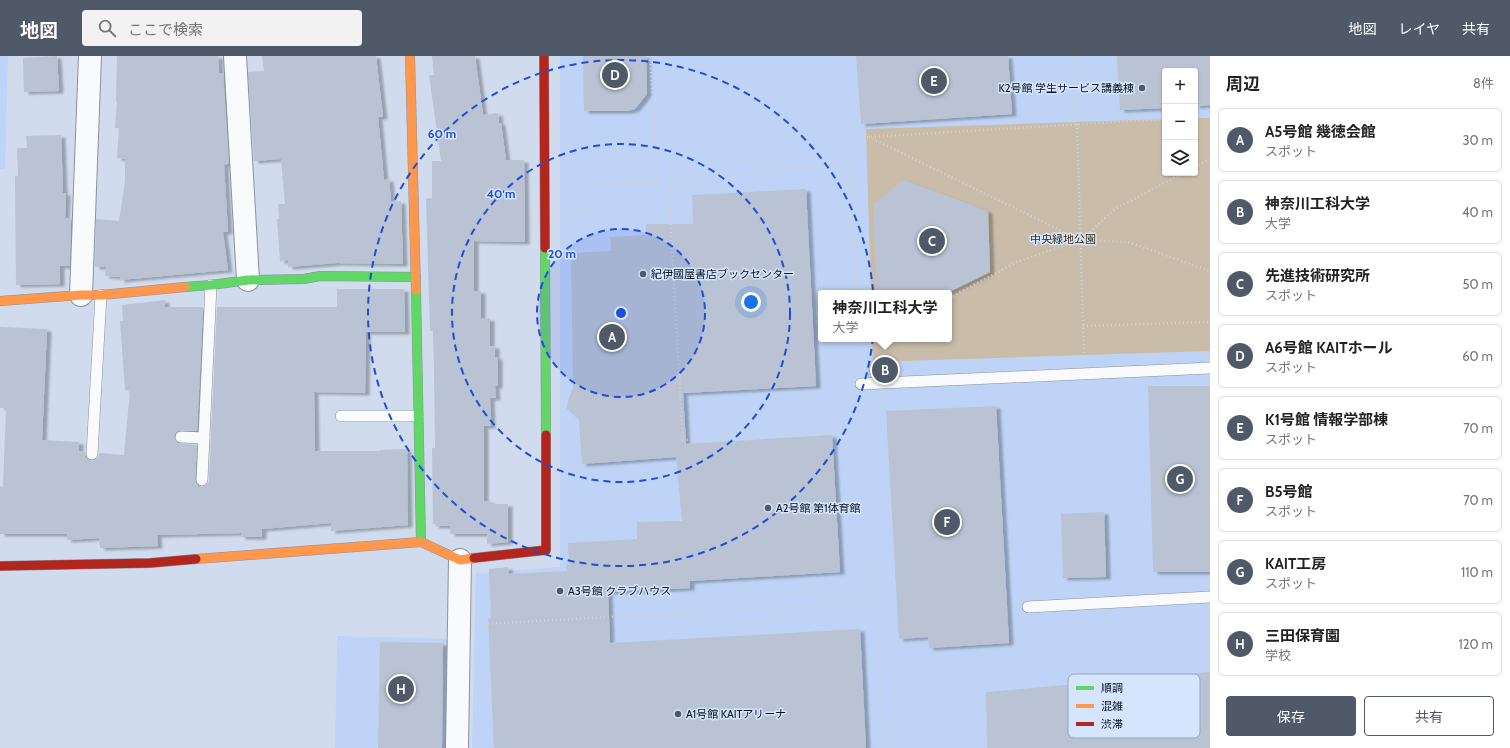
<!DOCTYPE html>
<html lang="ja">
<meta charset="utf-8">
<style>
body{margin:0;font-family:Cabin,"Noto Sans JP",sans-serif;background:#f2f2f2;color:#222}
.controls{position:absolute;right:12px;top:12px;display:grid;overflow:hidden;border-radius:4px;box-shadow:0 1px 3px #0004}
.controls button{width:36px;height:36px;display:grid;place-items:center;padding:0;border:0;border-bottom:1px solid #e0e0e0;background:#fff;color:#222;font:20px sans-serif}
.you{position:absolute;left:751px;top:246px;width:14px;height:14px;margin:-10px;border:3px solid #fff;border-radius:50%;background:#1a73e8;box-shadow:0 0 0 6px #1a73e833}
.badge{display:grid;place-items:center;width:26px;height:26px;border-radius:50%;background:#4f5968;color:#fff;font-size:13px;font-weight:700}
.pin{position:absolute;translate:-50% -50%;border:2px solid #fff;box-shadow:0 1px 4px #0006}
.popup{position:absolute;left:818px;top:234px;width:134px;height:52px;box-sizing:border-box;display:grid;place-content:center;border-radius:4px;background:#fff;filter:drop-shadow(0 1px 3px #0005);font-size:13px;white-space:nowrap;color:#767676}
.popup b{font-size:15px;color:#222}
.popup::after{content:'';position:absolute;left:50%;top:100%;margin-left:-8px;border:8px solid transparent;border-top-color:#fff}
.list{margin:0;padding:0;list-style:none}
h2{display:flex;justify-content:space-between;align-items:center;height:52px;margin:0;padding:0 16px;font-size:17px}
h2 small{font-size:13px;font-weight:400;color:#767676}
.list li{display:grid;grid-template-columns:26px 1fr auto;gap:12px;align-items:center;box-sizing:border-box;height:64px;margin:0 8px 8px;padding:0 8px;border:1px solid #e0e0e0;border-radius:4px}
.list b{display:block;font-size:15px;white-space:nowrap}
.list p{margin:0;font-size:13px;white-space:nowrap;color:#767676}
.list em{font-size:13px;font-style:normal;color:#767676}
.actions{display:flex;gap:8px;padding:12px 16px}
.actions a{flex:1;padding:9px 0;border:1px solid #4f5968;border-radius:4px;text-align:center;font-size:14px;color:#4f5968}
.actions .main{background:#4f5968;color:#fff}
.icon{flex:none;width:22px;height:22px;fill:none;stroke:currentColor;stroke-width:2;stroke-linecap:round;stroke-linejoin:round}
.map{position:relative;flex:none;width:1210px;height:692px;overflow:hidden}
header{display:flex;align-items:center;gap:24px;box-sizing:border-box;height:56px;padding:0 20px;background:#4f5968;color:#fff}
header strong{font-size:19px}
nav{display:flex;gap:22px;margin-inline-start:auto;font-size:14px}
.search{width:280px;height:36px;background:#f2f2f2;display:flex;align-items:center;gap:10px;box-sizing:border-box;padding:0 14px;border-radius:4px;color:#767676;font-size:15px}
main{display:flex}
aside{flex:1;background:#fff}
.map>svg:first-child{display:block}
.built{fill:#bed3f5;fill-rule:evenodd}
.green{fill:#c9bdaa}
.building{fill:#b9c3d3;filter:url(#shadow)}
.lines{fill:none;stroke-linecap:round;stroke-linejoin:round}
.lane-casing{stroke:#8992a1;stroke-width:12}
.street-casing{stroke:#8992a1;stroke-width:24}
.fast-casing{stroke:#8992a1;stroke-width:10}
.slow-casing{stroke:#8992a1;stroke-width:10}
.jam-casing{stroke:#8992a1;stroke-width:10}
.path{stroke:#d0d3d9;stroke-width:2.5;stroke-dasharray:1 3;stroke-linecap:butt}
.lane{stroke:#f8fafc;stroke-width:11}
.street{stroke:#f8fafc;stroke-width:22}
.fast{stroke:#63d668;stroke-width:9}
.slow{stroke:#ff974d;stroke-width:9}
.jam{stroke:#b3261e;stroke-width:9}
.ring{fill:none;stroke:#1d4ed8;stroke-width:2;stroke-dasharray:7 5}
.poi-dot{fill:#4f5968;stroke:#d5e5fe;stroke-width:1.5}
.labels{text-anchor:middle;stroke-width:3;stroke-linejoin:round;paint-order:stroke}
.poi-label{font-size:11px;fill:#0a1321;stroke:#d5e5fe;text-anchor:start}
.park-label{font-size:11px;fill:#3d2c0c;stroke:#d5e5fe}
.key{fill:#d5e5fe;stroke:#98a6bc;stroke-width:1}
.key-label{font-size:11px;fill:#0a1321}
.centre{fill:#1d4ed8;stroke:#d5e5fe;stroke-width:2}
.ring-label{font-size:12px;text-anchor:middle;font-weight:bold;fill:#1d4ed8;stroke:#d5e5fe;stroke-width:3;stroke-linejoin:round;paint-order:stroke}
</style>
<header>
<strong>地図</strong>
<div class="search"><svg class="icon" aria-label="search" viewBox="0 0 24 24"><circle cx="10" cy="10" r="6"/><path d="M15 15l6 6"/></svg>ここで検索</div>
<nav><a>地図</a><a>レイヤ</a><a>共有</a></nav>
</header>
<main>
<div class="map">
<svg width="1210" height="692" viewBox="0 0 1210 692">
<defs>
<filter id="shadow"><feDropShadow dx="4.5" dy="2.5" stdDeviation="1" flood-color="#0004"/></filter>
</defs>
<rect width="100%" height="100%" fill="#d0dbed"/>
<g class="built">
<polygon points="0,0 8,0 5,113 0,113"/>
<path d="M560 0H1210V692H472L476 517 560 511ZM1165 15H1195V117H1165ZM821 237H949V283H821Z"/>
<polygon points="337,580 449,583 447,692 335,692"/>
</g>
<polygon class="green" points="1195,62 1210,62 1210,295 873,306 872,283 949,283 949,237 871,237 866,73 1165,63 1165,117 1195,117"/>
<g class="building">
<polygon points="57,0 59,35 24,36 23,2"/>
<polygon points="117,0 218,0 219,17 223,17 229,107 224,109 228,176 223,176 228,214 120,224 120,221 105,220 106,211 95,211 96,163 119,165 125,125 125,103 117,102 119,72 115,72 117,46 116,46"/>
<polygon points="262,0 376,0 383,61 378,61 384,124 389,123 391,146 401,145 403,208 337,207 288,211 288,204 280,205 277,163 279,163 278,148 285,148 281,103 254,105 248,16 264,15"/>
<polygon points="432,0 475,0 483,59 498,57 499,67 501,67 506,104 524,104 525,186 474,185 474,235 481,235 481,263 490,262 490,290 495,290 495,301 498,301 498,330 495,330 496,342 490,342 491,370 484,370 484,445 490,445 490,448 508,448 508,486 487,488 487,478 450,478 450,470 435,470 435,468 433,468 432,392 435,392 434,314 433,275 430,275 426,143 432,142 432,105 441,105 429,19 434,19"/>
<polygon points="583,0 646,0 647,38 635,53 628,55 584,55"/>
<polygon points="856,0 1008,0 1012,58 861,68"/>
<polygon points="1117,0 1210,0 1210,49 1195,50 1195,15 1165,15 1165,52 1120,54"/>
<polygon points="61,79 63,137 66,137 65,162 71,162 70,210 60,210 60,228 16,229 15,120 18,120 17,92 27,92 26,80"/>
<polygon points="904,124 988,155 990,216 947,237 877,237 873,148"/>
<polygon points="806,133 816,330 683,337 686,388 832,379 840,516 690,525 690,532 608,536 610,587 860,573 866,692 494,692 488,562 491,562 489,513 508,511 509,518 567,515 566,508 569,509 568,487 637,483 637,466 682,465 676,401 582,408 579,363 567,353 568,344 573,332 571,197 611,195 610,181 646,179 646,168 693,168 692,139"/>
<polygon points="337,233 404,233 405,276 366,276 365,337 314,336 315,395 380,395 380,394 407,393 408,469 331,475 331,467 262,473 262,481 241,481 241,477 157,479 158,490 100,492 99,482 67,484 67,478 0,478 0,430 3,431 6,352 0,352 0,271 47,273 42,384 79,386 79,395 85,396 86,401 92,405 98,402 99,397 124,399 130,334 125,334 120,265 123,265 122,249 165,244 165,251 203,251 197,375 178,375 175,378 174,381 178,387 197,389 195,424 198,430 202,431 208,428 209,424 217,251 337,251"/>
<polygon points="1148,330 1210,330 1210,516 1153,516"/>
<polygon points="996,350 1009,587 929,592 928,581 899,583 886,355"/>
<polygon points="1104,456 1106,521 1063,522 1061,458"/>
<polygon points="380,586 443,587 442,692 378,692"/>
<polygon points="1210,616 1210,692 987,692 986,636"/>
</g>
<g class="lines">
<g class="lane-casing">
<g id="lane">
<polyline points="861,328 1210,312"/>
<polyline points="341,360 418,360"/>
<polyline points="181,381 204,382"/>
<polyline points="92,398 101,239"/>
<polyline points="202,424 211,229"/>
<polyline points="1028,551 1210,541"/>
</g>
</g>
<g class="street-casing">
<g id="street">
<polyline points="235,0 248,224"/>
<polyline points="81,239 90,0"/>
<polyline points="457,692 460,504"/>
</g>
</g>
<g class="fast-casing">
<g id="fast">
<polyline points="545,192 546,379"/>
<polyline points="185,231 211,229 248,224 304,223 320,220 416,221"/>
<polyline points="416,234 421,486"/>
</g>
</g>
<g class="slow-casing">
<g id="slow">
<polyline points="410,0 416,234"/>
<polyline points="0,245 81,239 101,239 185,231"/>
<polyline points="196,503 421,486 460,504 474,502"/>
</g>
</g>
<g class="jam-casing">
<g id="jam">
<polyline points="544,0 545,192"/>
<polyline points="474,502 546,494 546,379"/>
<polyline points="0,510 150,507 196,503"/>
</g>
</g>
<g class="path">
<polyline points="650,0 658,125 848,108 843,0"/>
<polyline points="1074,0 1077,68 1084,298"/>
<polyline points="1195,61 1210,60"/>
<polyline points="847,81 869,81 1165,63"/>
<polyline points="869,81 1080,184"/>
<polyline points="848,108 856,237"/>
<polyline points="1195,111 1210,103"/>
<polyline points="668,124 683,384 865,375"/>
<polyline points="570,157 596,156 595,127 658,125"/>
<polyline points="1081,184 1115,153 1183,117"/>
<polyline points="949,242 1019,205 1081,184 1128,186 1210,215"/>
<polyline points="1083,270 1210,266"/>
<polyline points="859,283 860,308"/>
<polyline points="859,290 872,283"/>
<polyline points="1126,335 1137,526"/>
<polyline points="863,347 884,692"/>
<polyline points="484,568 875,546"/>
</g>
<use href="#lane" class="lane"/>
<use href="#street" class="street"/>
<use href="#fast" class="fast"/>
<use href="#slow" class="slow"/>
<use href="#jam" class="jam"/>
</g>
<circle cx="621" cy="257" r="84" fill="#1d4ed8" fill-opacity=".12"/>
<g class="ring">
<circle cx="621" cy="257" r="84"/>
<circle cx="621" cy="257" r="169"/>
<circle cx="621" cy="257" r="253"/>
</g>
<g class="poi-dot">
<circle cx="1142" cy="32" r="4"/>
<circle cx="643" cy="218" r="4"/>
<circle cx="768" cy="452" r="4"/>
<circle cx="560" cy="535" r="4"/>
<circle cx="678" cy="658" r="4"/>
</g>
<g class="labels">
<g class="poi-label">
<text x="1134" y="36" text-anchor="end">K2号館 学生サービス講義棟</text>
<text x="651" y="222">紀伊國屋書店ブックセンター</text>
<text x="776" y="456">A2号館 第1体育館</text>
<text x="568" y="539">A3号館 クラブハウス</text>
<text x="686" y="662">A1号館 KAITアリーナ</text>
</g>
<g class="park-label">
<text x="1063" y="187">中央緑地公園</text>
</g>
</g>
<rect x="1068" y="618" width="132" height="64" rx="6" class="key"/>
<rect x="1076" y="630" width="18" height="4" fill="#63d668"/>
<rect x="1076" y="648" width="18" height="4" fill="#ff974d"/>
<rect x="1076" y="666" width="18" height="4" fill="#b3261e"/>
<g class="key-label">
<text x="1101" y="636">順調</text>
<text x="1101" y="654">混雑</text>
<text x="1101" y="672">渋滞</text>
</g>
<circle cx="621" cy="257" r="6" class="centre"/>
<g class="ring-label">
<text x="442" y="82">60 m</text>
<text x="501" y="142">40 m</text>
<text x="562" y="202">20 m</text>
</g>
</svg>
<div class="controls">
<button>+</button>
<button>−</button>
<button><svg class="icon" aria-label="layers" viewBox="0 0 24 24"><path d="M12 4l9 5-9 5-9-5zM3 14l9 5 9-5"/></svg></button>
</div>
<div class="you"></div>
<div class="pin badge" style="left:612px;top:281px">A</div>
<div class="pin badge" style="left:885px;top:314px">B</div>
<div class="popup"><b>神奈川工科大学</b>大学</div>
<div class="pin badge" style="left:932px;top:185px">C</div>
<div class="pin badge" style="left:615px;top:19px">D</div>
<div class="pin badge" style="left:934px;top:25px">E</div>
<div class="pin badge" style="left:947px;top:466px">F</div>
<div class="pin badge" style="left:1180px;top:423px">G</div>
<div class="pin badge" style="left:401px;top:633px">H</div>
</div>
<aside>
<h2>周辺<small>8件</small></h2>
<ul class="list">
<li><span class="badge">A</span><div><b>A5号館 幾徳会館</b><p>スポット</p></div><em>30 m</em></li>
<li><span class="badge">B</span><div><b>神奈川工科大学</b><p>大学</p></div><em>40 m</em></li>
<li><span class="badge">C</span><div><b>先進技術研究所</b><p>スポット</p></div><em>50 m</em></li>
<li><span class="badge">D</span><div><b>A6号館 KAITホール</b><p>スポット</p></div><em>60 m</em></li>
<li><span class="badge">E</span><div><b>K1号館 情報学部棟</b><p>スポット</p></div><em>70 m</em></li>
<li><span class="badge">F</span><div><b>B5号館</b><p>スポット</p></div><em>70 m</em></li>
<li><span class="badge">G</span><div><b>KAIT工房</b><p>スポット</p></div><em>110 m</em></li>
<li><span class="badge">H</span><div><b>三田保育園</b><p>学校</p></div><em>120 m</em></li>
</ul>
<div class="actions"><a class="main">保存</a><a>共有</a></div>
</aside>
</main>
